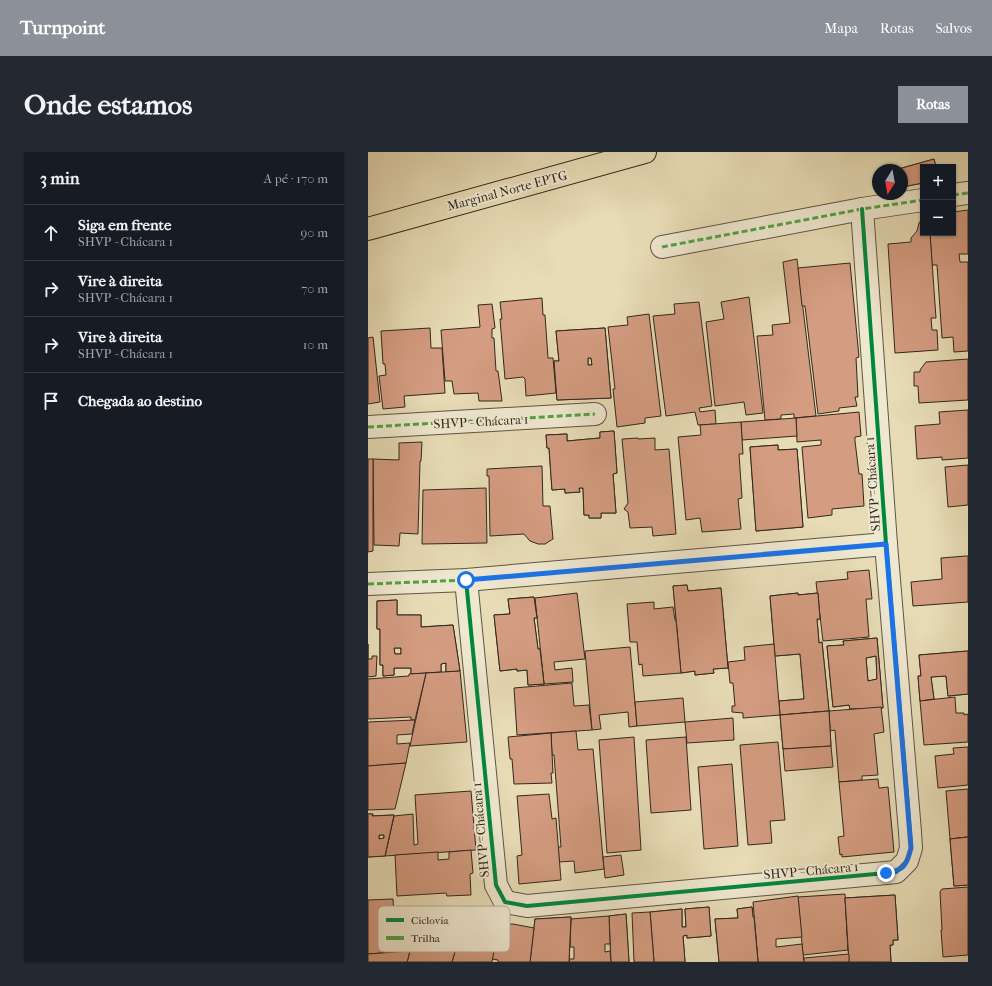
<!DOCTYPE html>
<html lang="pt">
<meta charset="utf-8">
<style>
body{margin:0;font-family:"IM FELL French Canon",serif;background:#242831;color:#f1f3f6}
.controls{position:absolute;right:12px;top:12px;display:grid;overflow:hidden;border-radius:0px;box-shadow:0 1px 3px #0004}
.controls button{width:36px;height:36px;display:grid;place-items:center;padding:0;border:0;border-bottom:1px solid #363941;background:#171b24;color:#f1f3f6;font:20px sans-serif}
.compass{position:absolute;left:504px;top:12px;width:36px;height:36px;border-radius:50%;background:#171b24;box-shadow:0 1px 3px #0004;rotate:191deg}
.stop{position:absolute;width:12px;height:12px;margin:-9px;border:3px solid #1a73e8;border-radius:50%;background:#fff}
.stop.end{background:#1a73e8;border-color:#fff;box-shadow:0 1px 4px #0008}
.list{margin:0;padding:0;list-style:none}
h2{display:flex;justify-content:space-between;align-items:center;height:52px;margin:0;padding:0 16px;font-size:17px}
h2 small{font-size:13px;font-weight:400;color:#9ea1a6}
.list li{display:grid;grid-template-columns:26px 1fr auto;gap:12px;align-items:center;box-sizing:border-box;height:56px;padding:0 16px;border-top:1px solid #363941}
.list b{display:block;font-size:15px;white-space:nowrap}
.list p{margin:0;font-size:13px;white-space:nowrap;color:#9ea1a6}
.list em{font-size:13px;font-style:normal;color:#9ea1a6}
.icon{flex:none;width:22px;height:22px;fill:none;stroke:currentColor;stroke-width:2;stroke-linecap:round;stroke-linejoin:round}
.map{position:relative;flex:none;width:600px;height:810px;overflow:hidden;border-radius:0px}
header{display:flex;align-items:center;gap:24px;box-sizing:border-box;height:56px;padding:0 20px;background:#8c9099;color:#fff}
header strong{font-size:19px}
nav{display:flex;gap:22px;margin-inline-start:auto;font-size:14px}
.intro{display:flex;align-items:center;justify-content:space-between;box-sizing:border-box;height:96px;padding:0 24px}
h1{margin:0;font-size:28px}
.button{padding:10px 18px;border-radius:0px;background:#8c9099;color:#fff;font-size:14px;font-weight:700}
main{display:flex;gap:24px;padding:0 24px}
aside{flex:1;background:#171b24;border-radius:0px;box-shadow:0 1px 3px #0004}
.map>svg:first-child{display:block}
.building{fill:#d49c81;stroke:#31281d;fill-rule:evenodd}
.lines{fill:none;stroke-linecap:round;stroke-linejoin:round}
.minor-casing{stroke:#5e5543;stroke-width:24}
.major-casing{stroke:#31281d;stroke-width:24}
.minor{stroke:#efe8d0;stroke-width:22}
.major{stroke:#e7dcb6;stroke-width:22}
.quiet{stroke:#52a341;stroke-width:3;stroke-dasharray:6 3;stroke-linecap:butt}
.cycleway-casing{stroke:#efe8d0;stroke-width:6}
.cycleway{stroke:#00873e;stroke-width:4}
.route{stroke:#1a73e8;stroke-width:5}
.labels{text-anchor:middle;stroke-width:4;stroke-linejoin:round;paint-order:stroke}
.street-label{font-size:13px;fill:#31281d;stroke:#efe8d0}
.key{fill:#efe8d0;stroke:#b6ae9a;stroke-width:1}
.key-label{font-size:11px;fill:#31281d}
</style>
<header>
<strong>Turnpoint</strong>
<nav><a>Mapa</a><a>Rotas</a><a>Salvos</a></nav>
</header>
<div class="intro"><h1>Onde estamos</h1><a class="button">Rotas</a></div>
<main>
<aside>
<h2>3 min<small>A pé · 170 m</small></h2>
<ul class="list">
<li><svg class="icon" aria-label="ahead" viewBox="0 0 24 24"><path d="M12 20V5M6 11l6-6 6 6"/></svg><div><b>Siga em frente</b><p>SHVP - Chácara 1</p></div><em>90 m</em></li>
<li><svg class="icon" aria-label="right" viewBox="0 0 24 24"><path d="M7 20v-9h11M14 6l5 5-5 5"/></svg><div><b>Vire à direita</b><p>SHVP - Chácara 1</p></div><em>70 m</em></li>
<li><svg class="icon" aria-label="right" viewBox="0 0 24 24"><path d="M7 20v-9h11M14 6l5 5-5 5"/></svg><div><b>Vire à direita</b><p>SHVP - Chácara 1</p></div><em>10 m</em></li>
<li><svg class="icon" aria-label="arrive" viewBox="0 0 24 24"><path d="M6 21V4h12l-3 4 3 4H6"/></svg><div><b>Chegada ao destino</b></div></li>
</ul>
</aside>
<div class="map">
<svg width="600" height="810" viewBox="0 0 600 810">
<rect width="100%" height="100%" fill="#e7dcb6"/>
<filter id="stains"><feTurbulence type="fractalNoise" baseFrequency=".005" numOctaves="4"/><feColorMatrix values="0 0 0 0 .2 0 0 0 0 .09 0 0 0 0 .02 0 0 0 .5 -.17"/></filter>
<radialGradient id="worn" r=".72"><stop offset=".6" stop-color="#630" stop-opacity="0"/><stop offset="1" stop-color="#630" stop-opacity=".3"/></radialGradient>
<g class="building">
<polygon points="566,7 568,15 555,15 555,31 534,35 534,18 527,18"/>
<polygon points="566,7 568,15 555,15 555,31 534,35 534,18 527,18"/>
<polygon points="508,23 510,23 510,39"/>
<polygon points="508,23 510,23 510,39"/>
<polygon points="600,58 600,102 591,102 592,110 600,110 600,199 586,200 585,185 574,186 569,113 564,113 562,81 585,81 585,60"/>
<polygon points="555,66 555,81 562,81 568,166 563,166 564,178 569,178 570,198 527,201 520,92 543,90 543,86 549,79 551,71"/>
<polygon points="429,107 448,264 426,266 426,262 413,263 413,267 397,268 389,184 405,183 404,173 422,171 415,110"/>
<polygon points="482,111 491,205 488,206 490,245 487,245 489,254 471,256 471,259 450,262 437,154 434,154 430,116"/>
<polygon points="381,145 395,261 378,263 376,250 347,254 338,170 356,167 353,150"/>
<polygon points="174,146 175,163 177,163 180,206 185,206 188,241 158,244 157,227 155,225 137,227 132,167 134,167 132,150"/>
<polygon points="331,150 344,254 331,256 332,260 347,258 348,272 330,273 327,260 298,264 285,164 307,162 306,152"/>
<polygon points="124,152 127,176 124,177 124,186 126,186 128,219 130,219 134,249 111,249 110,241 86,242 84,229 77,229 73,178 112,175 110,153"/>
<polygon points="281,162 293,264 277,266 277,271 249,275 245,237 247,237 240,175 260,173 259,165"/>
<polygon points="62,176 63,196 74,196 77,241 36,244 37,255 15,257 11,224 18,223 17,212 15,212 13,179"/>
<path d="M237 176 243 246 189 248 186 209H191L188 179ZM220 206H223L224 213H220Z"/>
<path d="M237 176 243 246 189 248 186 209H191L188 179ZM220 206H223L224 213H220Z"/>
<polygon points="5,185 12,250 0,252 0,186"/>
<polygon points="600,207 600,248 551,251 550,234 546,234 546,220 552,220 552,218 558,210"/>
<polygon points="600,258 600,306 574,308 574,305 549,307 547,274 572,272 571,260"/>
<polygon points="491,260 493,284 487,285 487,289 491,322 494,322 496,354 464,357 464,363 440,366 434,295 453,293 453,288 429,290 428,266"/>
<polygon points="428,266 429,284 374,288 373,270"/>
<polygon points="373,270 375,302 371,302 374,346 370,347 373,377 334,380 332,366 318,368 310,285 333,283 332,273"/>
<polygon points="246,279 249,321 245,322 248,361 233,361 233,366 221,366 221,363 216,363 215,336 211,336 212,340 197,341 197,337 184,338 181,296 179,296 178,283 199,282 199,289 232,286 232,280"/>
<polygon points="246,279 249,321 245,322 248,361 233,361 233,366 221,366 221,363 216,363 215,336 211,336 212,340 197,341 197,337 184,338 181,296 179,296 178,283 199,282 199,289 232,286 232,280"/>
<polygon points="270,286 270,287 287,286 287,298 301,297 308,382 285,384 284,375 262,376 260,360 256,357 260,351 254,287"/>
<polygon points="54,290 53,309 52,309 50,382 32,381 31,394 6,393 5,307 31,308 31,291"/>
<polygon points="410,293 410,298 429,297 435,375 388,379 382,295"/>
<polygon points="410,293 410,298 429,297 435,375 388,379 382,295"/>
<polygon points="0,307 5,307 5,399 0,400"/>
<polygon points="600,313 600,353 580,355 577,315"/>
<polygon points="174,314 175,354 182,354 185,387 177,392 170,392 162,389 156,382 122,384 121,324 119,324 119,317"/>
<polygon points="118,336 119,391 54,392 55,338"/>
<polygon points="598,404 600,404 600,450 545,454 543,430 574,427 573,406"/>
<polygon points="501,418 504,447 498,447 501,485 455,489 448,430 480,427 479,420"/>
<polygon points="319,433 320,439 353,436 360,516 345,517 346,521 327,523 327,519 313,521 305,434"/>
<polygon points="319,433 320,439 353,436 360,516 345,517 346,521 327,523 327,519 313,521 305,434"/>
<polygon points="209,441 217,507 186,510 187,518 204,516 205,530 176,532 167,446"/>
<polygon points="430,441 430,443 450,441 452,467 449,467 451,491 454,490 461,559 412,563 411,549 436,547 432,502 407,504 402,444"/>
<polygon points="430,441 430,443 450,441 452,467 449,467 451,491 454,490 461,559 412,563 411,549 436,547 432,502 407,504 402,444"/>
<polygon points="166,445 169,466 166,466 170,497 172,497 176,532 160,533 159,518 149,519 149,517 132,519 126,463 142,462 140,447"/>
<polygon points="166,445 169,466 166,466 170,497 172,497 176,532 160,533 159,518 149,519 149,517 132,519 126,463 142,462 140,447"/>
<path d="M29 448V463H53V475L85 473 92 519 78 520V511L73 512V520L43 522V516H26V523L15 524V513H12V477H9V449ZM26 496H33V502H27Z"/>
<path d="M29 448V463H53V475L85 473 92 519 78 520V511L73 512V520L43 522V516H26V523L15 524V513H12V477H9V449ZM26 496H33V502H27Z"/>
<polygon points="286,450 286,457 305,455 307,468 308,468 313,521 275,524 274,512 271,513 269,490 262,490 259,452"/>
<path d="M509 486 515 556 482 557 481 553 465 555 459 494 476 493 475 489ZM508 504 509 527 500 529 498 506Z"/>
<path d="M509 486 515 556 482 557 481 553 465 555 459 494 476 493 475 489ZM508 504 509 527 500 529 498 506Z"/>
<polygon points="0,492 0,507 4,507 4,504 9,504 8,524 0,525"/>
<polygon points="406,492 412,563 375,566 375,561 364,560 364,554 367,554 365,531 362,531 360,510 377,508 376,495"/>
<polygon points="262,495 269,574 261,575 260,560 231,563 233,577 224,578 217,499"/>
<polygon points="600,499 600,542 580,544 578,524 563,525 566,547 552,549 550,524 553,524 551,503"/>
<polygon points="600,499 600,542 580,544 578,524 563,525 566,547 552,549 550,524 553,524 551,503"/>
<polygon points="92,519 99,590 42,594 58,521"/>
<polygon points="58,521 47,568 43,568 43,565 0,567 0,527 41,524 41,522"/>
<polygon points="204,531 206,554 221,553 224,578 149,583 146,536"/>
<polygon points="587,545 588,561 596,561 596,563 600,562 600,590 556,593 552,549"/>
<polygon points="315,546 317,570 269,574 267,550"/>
<polygon points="513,555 516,580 506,582 510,623 494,624 494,628 471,630 467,578 462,579 461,559"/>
<polygon points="461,559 463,594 415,597 412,563"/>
<polygon points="461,559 463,594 415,597 412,563"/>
<polygon points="365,566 366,588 319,591 317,570"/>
<polygon points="47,568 44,582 29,583 29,592 42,591 38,611 0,614 0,570"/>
<polygon points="208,579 210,598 225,597 236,717 207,721 206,709 191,710 190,695 193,695 186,603 184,603 183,581"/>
<polygon points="183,581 185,621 183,621 184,631 146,632 144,607 142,607 140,585"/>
<polygon points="266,585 273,698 239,701 231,588"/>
<polygon points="318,585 323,658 283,661 278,588"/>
<polygon points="410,590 417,668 402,669 404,691 380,693 372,593"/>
<polygon points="463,594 465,615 417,619 415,597"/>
<polygon points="600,595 600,633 570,636 567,604 586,602 585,596"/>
<polygon points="38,611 27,657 0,658 0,614"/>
<polygon points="364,612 370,694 336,697 330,615"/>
<polygon points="510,627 511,636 520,635 526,700 474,705 474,702 472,703 470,685 476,684 471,630"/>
<polygon points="600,637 600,685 582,687 578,639"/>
<polygon points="103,639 108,698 17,704 26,664 45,662 46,693 50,692 47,643"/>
<polygon points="181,642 184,667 188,666 193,728 151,732 149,704 154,703 149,644"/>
<path d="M0 662H5L4 664 26 663 17 704 0 705ZM11 683H16V686L11 687Z"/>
<path d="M0 662H5L4 664 26 663 17 704 0 705ZM11 683H16V686L11 687Z"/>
<polygon points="600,685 600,733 586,734 582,687"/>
<polygon points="600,685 600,733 586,734 582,687"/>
<polygon points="103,698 105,721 102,722 103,743 79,744 78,741 29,744 27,703 70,700 70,708 81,707 81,700"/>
<polygon points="253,703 256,723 237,726 235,705"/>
<polygon points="600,735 600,803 575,805 573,778 574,778 572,740 574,737"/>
<polygon points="477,742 480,798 435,803 430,745"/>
<polygon points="527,743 530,788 525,788 525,793 522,793 523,810 481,810 477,746"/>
<polygon points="527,743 530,788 525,788 525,793 522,793 523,810 481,810 477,746"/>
<polygon points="430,744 434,785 408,787 408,795 434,792 436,810 390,810 385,750"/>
<polygon points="25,747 26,765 30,765 33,800 0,802 0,748"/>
<polygon points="341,755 343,784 319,786 319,783 315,784 317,810 286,810 282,760 314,757 314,775 318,775 317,757"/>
<polygon points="341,755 343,784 319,786 319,783 315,784 317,810 286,810 282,760 314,757 314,775 318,775 317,757"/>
<polygon points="384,755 385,765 386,765 390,810 351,810 347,767 370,766 369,757"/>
<polygon points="384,755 385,765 386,765 390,810 351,810 347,767 370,766 369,757"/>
<polygon points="282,760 286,810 266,810 264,761"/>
<polygon points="258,762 261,810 243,810 241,764"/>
<polygon points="258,762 261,810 243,810 241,764"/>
<polygon points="241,764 242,792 237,792 237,800 242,799 243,810 201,810 201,807 206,807 206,795 202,795 203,767"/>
<polygon points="203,765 201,810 162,810 167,767"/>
<polygon points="203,765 201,810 162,810 167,767"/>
<polygon points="145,772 166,776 162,810 130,810 130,808 124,807 131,773"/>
<polygon points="113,773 112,782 109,782 108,786 124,789 122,798 126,799 124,810 84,810 94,776"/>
<polygon points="88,796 84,810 39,810 42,799"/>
<polygon points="42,799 39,810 0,810 0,802"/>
<polygon points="42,799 39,810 0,810 0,802"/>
<polygon points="481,802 481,810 436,810 436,806"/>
</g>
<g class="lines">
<g class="minor-casing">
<g id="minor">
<polyline points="585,43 600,41"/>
<polyline points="294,95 494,57 555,48"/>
<polyline points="0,275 227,262"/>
<polyline points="98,428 128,733 137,750 159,754 518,721 528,720 539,709 543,696 542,680 518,392 494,57"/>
<polyline points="0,432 98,428 518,392"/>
</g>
</g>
<g class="major-casing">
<polyline id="major" points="0,77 277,0"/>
</g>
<use href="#minor" class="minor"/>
<use href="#major" class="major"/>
<g class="quiet">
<polyline points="585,43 600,41"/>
<polyline points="294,95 494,57 555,48"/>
<polyline points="0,275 227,262"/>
<polyline points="0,432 98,428 518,392"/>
</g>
<g class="cycleway-casing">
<polyline id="cycleway" points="98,428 128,733 137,750 159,754 518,721 528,720 539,709 543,696 542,680 518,392 494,57"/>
</g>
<use href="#cycleway" class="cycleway"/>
</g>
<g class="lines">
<path class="route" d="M98 428 518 392 543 696C539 712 536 719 518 721"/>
</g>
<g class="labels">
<g class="street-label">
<text transform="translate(139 38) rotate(-15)" y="5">Marginal Norte EPTG</text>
<text transform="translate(113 269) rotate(-3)" y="5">SHVP - Chácara 1</text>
<text transform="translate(504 332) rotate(-94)" y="5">SHVP - Chácara 1</text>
<text transform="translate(112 678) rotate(-95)" y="5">SHVP - Chácara 1</text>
<text transform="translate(443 718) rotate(-5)" y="5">SHVP - Chácara 1</text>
</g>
</g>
<rect x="10" y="754" width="132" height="46" rx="6" class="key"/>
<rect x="18" y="766" width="18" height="4" fill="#00873e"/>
<rect x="18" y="784" width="18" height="4" fill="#52a341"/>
<g class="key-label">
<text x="43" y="772">Ciclovia</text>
<text x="43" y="790">Trilha</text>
</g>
<rect width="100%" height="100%" filter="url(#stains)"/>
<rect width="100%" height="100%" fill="url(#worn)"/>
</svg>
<div class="controls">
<button>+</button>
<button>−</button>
</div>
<svg class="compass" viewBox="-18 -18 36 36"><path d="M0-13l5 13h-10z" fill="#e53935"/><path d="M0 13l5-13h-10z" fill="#9ea1a6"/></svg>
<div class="stop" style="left:98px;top:428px"></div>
<div class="stop end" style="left:518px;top:721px"></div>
</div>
</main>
